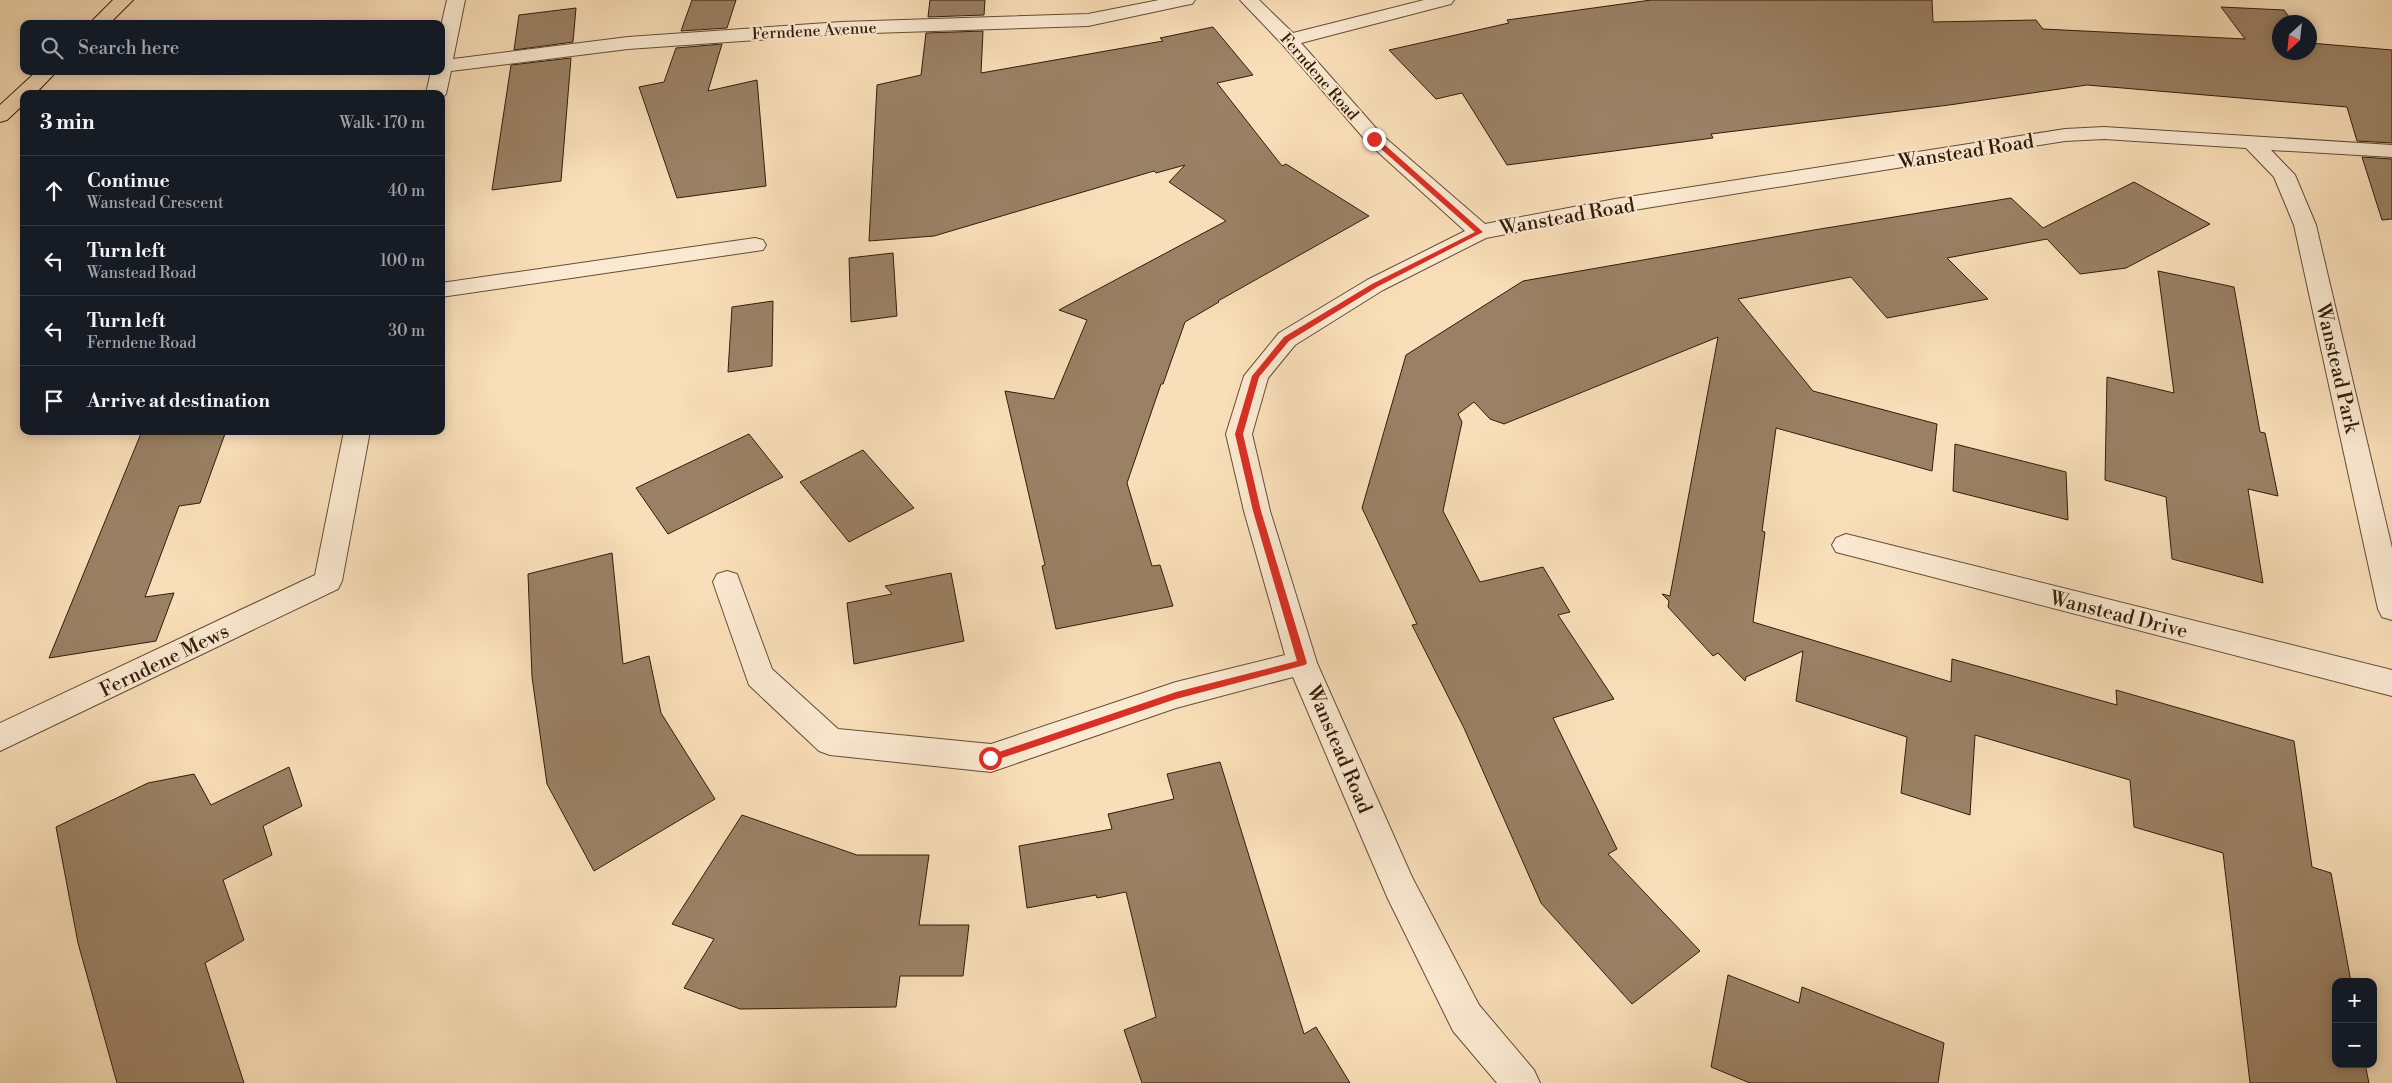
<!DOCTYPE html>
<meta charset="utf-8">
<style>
body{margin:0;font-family:"Libre Bodoni",serif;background:#242831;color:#f1f3f6}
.controls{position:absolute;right:15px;bottom:15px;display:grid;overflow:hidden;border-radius:10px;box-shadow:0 2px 12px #0003}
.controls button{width:45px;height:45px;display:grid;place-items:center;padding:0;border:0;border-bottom:1px solid #363941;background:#171b24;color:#f1f3f6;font:25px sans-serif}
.compass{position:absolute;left:2272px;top:15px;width:45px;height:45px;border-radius:50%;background:#171b24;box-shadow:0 2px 12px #0003;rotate:207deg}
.stop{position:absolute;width:15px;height:15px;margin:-11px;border:4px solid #d93025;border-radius:50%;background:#fff}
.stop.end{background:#d93025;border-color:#fff;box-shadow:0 1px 5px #0008}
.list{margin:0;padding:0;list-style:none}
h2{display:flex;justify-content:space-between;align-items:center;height:65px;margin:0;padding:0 20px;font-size:21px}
h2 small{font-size:16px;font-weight:400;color:#9ea1a6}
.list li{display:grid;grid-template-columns:32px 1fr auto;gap:15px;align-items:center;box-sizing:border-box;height:70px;padding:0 20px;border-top:1px solid #363941}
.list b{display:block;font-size:19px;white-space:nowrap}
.list p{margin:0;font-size:16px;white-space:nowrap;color:#9ea1a6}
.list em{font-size:16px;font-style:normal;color:#9ea1a6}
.icon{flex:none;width:28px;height:28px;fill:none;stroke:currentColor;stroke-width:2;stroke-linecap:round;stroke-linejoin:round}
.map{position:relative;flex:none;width:2392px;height:1083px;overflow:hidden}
.search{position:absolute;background:#171b24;box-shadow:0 2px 12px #0003;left:20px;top:20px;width:425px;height:55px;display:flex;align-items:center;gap:12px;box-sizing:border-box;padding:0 18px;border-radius:10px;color:#9ea1a6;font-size:19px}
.panel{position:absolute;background:#171b24;box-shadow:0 2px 12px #0003;left:20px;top:90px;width:425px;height:345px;border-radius:10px}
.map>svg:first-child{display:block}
.building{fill:#9a8165;stroke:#331c0a}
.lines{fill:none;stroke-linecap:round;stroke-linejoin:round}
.street-casing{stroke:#644d36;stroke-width:2}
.highway-casing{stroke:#331c0a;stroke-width:2}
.street{fill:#fbead2;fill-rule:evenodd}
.highway{fill:#f9dfb9;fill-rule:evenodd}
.route{fill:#d93025}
.labels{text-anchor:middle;stroke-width:4;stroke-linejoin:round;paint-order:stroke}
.far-street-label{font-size:16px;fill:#331c0a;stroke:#fbead2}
.street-label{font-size:20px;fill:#331c0a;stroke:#fbead2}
</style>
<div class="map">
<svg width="2392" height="1083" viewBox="0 0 2392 1083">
<rect width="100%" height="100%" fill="#f9dfb9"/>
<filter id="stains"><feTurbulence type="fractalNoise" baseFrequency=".004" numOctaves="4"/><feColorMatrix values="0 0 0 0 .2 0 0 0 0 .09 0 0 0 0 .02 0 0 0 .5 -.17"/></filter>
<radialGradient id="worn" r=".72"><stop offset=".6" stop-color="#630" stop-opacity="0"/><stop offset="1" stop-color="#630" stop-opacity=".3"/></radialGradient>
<g class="building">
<polygon points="692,0 736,0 727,28 681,31"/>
<polygon points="930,0 985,0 984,15 928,17"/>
<polygon points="1651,0 1932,0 1933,22 2036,20 2043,29 2245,39 2221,7 2284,10 2293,22 2280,22 2280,52 2310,52 2310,43 2392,50 2392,143 2357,141 2347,107 2087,85 1949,105 1711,134 1713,138 1507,165 1462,93 1436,99 1389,50 1509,23 1507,20"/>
<polygon points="576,8 573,42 514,50 519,15"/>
<polygon points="1213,27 1253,75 1217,83 1282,166 1286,164 1369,216 1218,301 1219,302 1185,322 1163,384 1161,384 1127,483 1152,566 1160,565 1173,606 1056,629 1042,566 1045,565 1005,391 1054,399 1087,320 1059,310 1226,221 1169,182 1185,165 1156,173 1154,171 934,236 869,241 877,85 921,75 926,33 983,31 981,73 1163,41 1160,38"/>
<polygon points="722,44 708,91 757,80 766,186 677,198 639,87 664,82 676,48"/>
<polygon points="571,58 561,181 492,190 511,65"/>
<polygon points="2362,157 2392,159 2392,219 2382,220"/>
<polygon points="2134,182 2210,224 2126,268 2080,274 2047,239 1947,258 1988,299 1887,318 1851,277 1738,299 1813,391 1937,424 1932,471 1776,428 1762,531 1765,532 1753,622 1951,682 1952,659 2117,705 2116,690 2294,741 2312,867 2331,873 2351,982 2336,982 2336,1064 2365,1064 2369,1083 2250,1083 2223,853 2134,827 2130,780 1975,735 1970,815 1901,793 1907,737 1796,701 1803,651 1746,677 1745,681 1718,653 1713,656 1668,607 1669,601 1662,594 1670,596 1718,337 1504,424 1490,419 1474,402 1458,414 1462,422 1443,511 1480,582 1543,567 1570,612 1558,615 1614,699 1553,718 1617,849 1608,854 1700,951 1632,1004 1541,903 1464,728 1412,625 1417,624 1362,508 1406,355 1523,281 1814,230 2011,198 2043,228"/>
<polygon points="893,253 897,316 851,322 849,258"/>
<polygon points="2158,271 2234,287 2260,432 2265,433 2278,496 2248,489 2263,583 2172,559 2166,497 2105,480 2107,377 2174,393"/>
<polygon points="773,301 772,366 728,372 732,307"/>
<polygon points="142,431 226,431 200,503 179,506 145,597 174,593 156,641 49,658"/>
<polygon points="749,434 783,477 668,534 636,488"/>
<polygon points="1955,444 2066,472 2068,520 1953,491"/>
<polygon points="863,450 914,508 849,542 800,482"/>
<polygon points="612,553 623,664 649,656 661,713 715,799 594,871 547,784 532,677 528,574"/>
<polygon points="951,573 964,641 854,664 847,603 892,594 885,586"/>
<polygon points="1220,762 1304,1034 1316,1027 1350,1083 1142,1083 1124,1030 1156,1017 1126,892 1097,898 1096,895 1027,908 1019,846 1112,829 1108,814 1174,799 1167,774"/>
<polygon points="289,767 302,806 263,826 272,855 223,880 244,940 205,963 244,1083 117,1083 78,943 56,827 148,783 194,774 211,805"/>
<polygon points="742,815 857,855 929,855 919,925 969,925 963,976 900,976 896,1007 740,1009 684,988 714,939 672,924"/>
<polygon points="1728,975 1799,1003 1802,987 1944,1043 1938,1083 1750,1083 1711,1067"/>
</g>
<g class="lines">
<g class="street-casing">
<g id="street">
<polygon points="447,0 465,0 453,59 628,37 841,22 1088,14 1159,0 1195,0 1192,4 1186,5 1088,26 841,34 628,49 451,71 446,94 441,99 441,94 426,94 431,71 441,71 441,26"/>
<polygon points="1240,0 1259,0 1293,33 1424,0 1454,0 1451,4 1301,43 1382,135 1485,224 1615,199 2065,129 2104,127 2392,145 2392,157 2271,150 2295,175 2316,225 2392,548 2392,620 2382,617 2378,609 2294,225 2274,177 2246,148 2104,139 2065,141 1615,213 1486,238 1383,290 1295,345 1268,378 1252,434 1270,511 1317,663 1412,877 1479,1005 1534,1070 1540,1083 1497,1083 1453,1031 1388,899 1293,677 1176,708 991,772 830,755 819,751 749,685 713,582 717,574 727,571 737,574 772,669 838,729 991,744 1176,682 1285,655 1244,511 1226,434 1244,376 1279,333 1367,280 1465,231 1368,143 1282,44"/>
<polygon points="755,238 763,240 766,245 763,250 441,297 441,283"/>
<polygon points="344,431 370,431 342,581 338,589 0,751 0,723 315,575"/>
<polygon points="1846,534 2392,670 2392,696 1836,552 1832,545 1836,538"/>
</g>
</g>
<g class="highway-casing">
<g id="highway">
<polygon points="113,0 133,0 109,24 89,24"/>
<polygon points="37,71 57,71 35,94 24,94 24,104 7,120 0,122 0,105"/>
</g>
</g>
<use href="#street" class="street"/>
<use href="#highway" class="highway"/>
</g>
<polygon class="route" points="1372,138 1377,138 1483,232 1377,287 1289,341 1259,377 1243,434 1261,511 1307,663 1305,665 1176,699 990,762 987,761 987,756 1176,692 1297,661 1253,511 1235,434 1252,376 1284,337 1372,284 1475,232 1372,141"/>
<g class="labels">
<g class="far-street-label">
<text transform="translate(814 30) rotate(-3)" y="6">Ferndene Avenue</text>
<text transform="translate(1320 76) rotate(49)" y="6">Ferndene Road</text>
</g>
<g class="street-label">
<text transform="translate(1966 151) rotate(-9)" y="7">Wanstead Road</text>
<text transform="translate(1567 216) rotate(-10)" y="7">Wanstead Road</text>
<text transform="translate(2338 368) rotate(77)" y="7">Wanstead Park</text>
<text transform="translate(2119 614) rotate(14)" y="7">Wanstead Drive</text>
<text transform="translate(164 660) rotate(-26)" y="7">Ferndene Mews</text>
<text transform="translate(1340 749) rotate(67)" y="7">Wanstead Road</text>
</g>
</g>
<rect width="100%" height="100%" filter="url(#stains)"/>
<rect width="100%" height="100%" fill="url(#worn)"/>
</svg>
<div class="controls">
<button>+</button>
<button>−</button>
</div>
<svg class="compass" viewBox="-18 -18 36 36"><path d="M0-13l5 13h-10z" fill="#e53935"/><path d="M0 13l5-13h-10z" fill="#9ea1a6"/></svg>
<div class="stop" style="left:990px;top:758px"></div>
<div class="stop end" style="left:1374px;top:139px"></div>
<div class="search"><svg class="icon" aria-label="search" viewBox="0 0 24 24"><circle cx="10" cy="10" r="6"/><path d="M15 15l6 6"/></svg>Search here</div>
<section class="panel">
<h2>3 min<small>Walk · 170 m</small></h2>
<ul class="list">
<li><svg class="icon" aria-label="ahead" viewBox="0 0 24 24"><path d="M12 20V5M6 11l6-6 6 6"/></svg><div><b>Continue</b><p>Wanstead Crescent</p></div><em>40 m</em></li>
<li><svg class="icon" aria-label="left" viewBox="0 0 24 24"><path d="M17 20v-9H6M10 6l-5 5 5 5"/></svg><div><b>Turn left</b><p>Wanstead Road</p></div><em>100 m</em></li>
<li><svg class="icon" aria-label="left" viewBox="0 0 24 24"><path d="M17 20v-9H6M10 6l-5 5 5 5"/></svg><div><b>Turn left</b><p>Ferndene Road</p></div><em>30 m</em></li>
<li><svg class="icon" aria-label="arrive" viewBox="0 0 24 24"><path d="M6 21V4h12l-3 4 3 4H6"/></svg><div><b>Arrive at destination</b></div></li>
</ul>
</section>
</div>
